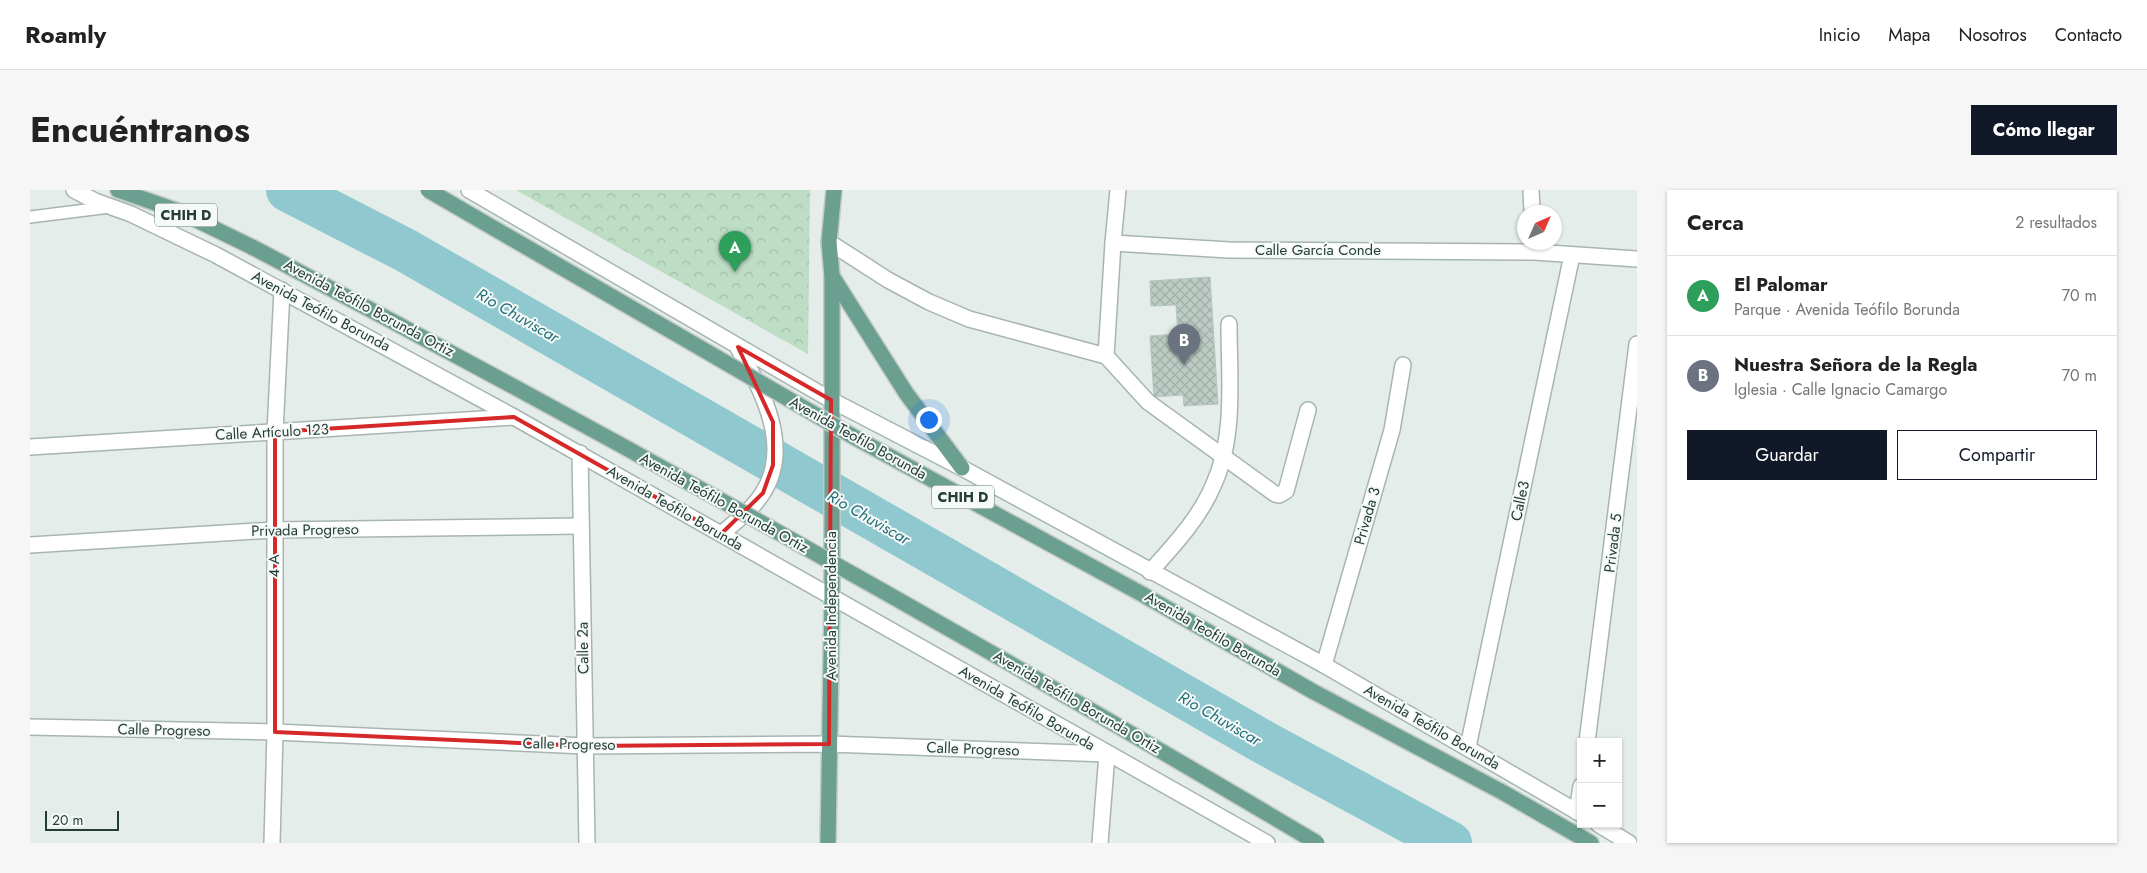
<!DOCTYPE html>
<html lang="es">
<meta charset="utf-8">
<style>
body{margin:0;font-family:Jost,sans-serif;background:#f6f6f6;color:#222}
.controls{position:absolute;right:15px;bottom:15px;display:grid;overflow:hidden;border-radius:0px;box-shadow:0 1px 4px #0004}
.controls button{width:45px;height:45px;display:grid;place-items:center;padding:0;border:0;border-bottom:1px solid #e0e0e0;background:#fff;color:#222;font:25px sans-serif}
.compass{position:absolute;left:1487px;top:15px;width:45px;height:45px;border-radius:50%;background:#fff;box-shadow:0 1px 4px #0004;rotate:45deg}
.scale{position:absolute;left:15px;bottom:12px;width:74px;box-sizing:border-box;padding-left:5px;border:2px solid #243e36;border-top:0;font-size:14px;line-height:18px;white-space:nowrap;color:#243e36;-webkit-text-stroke:4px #f5f9f7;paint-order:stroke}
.you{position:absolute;left:898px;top:229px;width:18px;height:18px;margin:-12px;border:4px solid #fff;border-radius:50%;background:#1a73e8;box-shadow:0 0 0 8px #1a73e833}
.badge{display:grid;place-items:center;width:32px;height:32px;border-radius:50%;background:#111827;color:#fff;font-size:16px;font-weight:700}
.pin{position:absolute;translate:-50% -41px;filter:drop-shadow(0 1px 2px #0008)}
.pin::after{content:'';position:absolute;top:26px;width:18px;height:15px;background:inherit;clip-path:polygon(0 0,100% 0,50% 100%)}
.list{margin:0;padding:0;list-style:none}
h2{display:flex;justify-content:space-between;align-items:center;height:65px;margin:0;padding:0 20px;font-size:21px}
h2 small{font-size:16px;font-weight:400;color:#767676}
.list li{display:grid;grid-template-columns:32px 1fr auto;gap:15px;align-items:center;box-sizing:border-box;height:80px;padding:0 20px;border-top:1px solid #e0e0e0}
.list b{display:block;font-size:19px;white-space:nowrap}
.list p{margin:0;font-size:16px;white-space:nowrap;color:#767676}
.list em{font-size:16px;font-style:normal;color:#767676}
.actions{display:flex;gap:10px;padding:15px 20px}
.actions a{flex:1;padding:11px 0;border:1px solid #111827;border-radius:0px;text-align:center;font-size:18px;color:#111827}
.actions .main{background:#111827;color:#fff}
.map{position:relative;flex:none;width:1607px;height:653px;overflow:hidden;border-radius:0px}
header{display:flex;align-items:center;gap:30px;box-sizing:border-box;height:70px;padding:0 25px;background:#fff;border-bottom:1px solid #e0e0e0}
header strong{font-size:24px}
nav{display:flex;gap:28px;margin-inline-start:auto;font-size:18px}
.intro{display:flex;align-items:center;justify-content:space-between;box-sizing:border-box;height:120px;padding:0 30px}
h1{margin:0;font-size:35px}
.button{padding:12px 22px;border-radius:0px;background:#111827;color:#fff;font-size:18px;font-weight:700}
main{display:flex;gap:30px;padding:0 30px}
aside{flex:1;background:#fff;border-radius:0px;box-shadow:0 1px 4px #0004}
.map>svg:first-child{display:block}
.park{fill:url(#park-crowns)}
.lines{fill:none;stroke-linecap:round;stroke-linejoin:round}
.river{stroke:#8fc8cf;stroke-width:44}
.building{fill:url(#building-cross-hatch);stroke:#b7c6bf}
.service-casing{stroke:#a7b5b0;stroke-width:14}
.minor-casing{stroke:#a7b5b0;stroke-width:18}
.tertiary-casing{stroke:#a7b5b0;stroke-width:18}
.primary-casing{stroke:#c2c9c7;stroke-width:18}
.service{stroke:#fff;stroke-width:11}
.minor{stroke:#fff;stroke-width:15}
.tertiary{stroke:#fff;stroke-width:15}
.primary{stroke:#6ba091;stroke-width:15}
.primary-bridge-casing{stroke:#c2c9c7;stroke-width:18;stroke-linecap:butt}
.primary-bridge{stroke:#6ba091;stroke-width:15}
.marked{fill:none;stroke:#d62828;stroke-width:4;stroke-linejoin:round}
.labels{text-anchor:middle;stroke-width:4;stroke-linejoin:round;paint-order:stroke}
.shield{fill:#f5f9f7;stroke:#637670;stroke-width:1}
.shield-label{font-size:14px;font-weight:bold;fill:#243e36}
.street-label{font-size:15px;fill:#243e36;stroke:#f5f9f7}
.water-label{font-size:16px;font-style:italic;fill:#206d78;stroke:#f5f9f7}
</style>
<header>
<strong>Roamly</strong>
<nav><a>Inicio</a><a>Mapa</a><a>Nosotros</a><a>Contacto</a></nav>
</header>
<div class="intro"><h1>Encuéntranos</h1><a class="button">Cómo llegar</a></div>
<main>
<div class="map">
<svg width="1607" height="653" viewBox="0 0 1607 653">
<defs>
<pattern id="park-crowns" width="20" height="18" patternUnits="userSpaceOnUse" patternTransform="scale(1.25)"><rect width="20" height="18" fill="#beddc5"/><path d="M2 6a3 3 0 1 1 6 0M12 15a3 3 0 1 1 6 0" fill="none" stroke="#a3bfaa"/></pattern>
<pattern id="building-cross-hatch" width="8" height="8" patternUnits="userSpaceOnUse" patternTransform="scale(1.25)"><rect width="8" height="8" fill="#bccbc4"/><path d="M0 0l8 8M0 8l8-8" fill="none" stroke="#a1afa9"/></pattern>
</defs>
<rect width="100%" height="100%" fill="#e4ede9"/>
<polygon class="park" points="486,0 780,0 778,164"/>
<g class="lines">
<polyline class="river" points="258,0 375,60 1235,553 1420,653"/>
</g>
<polygon class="building" points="1180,87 1188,214 1154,216 1153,205 1124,207 1120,146 1148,144 1146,115 1121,116 1120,91"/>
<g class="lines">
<g class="service-casing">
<polyline id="service" points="0,27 80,17"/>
</g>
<g class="minor-casing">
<g id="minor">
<polyline points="1501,0 1502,22"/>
<polyline points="799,52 858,90 899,112 939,129 1076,166 1118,212 1245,304 1249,305 1256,301 1278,220"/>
<polyline points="1083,53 1199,60 1504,62 1607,69"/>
<polyline points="1076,166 1083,53 1088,0"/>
<polyline points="0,257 484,227"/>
<polyline points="550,263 557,653"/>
<polyline points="0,355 244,340 550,336"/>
<path d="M1120 382C1143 356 1169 329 1183 296 1206 247 1199 187 1199 134"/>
<polyline points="1294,475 1362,240 1373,175"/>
<polyline points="0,537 245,542 555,556 799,554 1077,564 1070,653"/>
<polyline points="1557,552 1607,154"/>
<polyline points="1438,557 1542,65"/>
<polyline points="1547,622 1551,596"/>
<polyline points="242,653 245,542 245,242 252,100"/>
</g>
</g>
<g class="tertiary-casing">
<g id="tertiary">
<polyline points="44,0 65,11 101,24 186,65 484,227 1237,653"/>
<polyline points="439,0 801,210 932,278 1294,475 1551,624"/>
<path d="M691 344C705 332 722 320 732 304 763 258 732 199 708 158"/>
<polyline points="1568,634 1599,653"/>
</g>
</g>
<g class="primary-casing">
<g id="primary">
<polyline points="88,0 148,21 222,57"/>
<polyline points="802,86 876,203 932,278"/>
<polyline points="1474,603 1561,653"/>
<polyline points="798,653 802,406 802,86 799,52 804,0"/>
</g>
</g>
<use href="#service" class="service"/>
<use href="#minor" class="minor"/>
<use href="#tertiary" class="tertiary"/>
<use href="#primary" class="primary"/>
<g class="primary-bridge-casing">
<g id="primary-bridge">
<polyline points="398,0 824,247 1110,403 1284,502 1474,603"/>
<path d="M222 57C582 246 937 445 1287 653"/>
</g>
</g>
<use href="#primary-bridge" class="primary-bridge"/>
</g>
<path class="marked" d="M708 157 801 210 799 554 555 556 245 542V242L484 227 691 344 733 303 743 275V232Z"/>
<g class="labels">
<g class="shield">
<rect x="125" y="13.5" width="62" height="23" rx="4"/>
<rect x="902" y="295.5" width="62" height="23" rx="4"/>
</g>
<g class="shield-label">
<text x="156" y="30">CHIH D</text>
<text x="933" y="312">CHIH D</text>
</g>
<g class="street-label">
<text x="1288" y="65">Calle García Conde</text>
<text transform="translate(339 118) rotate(28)" y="5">Avenida Teófilo Borunda Ortiz</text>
<text transform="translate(291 121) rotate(28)" y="5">Avenida Teófilo Borunda</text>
<text transform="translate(242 242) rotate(-3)" y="5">Calle Artículo 123</text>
<text transform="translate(828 248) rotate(29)" y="5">Avenida Teofilo Borunda</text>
<text transform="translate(1490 311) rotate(-78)" y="5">Calle3</text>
<text transform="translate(694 313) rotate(29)" y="5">Avenida Teófilo Borunda Ortiz</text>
<text transform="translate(645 318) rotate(30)" y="5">Avenida Teófilo Borunda</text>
<text transform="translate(1337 326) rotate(-74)" y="5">Privada 3</text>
<text transform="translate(275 340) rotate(-1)" y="5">Privada Progreso</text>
<text transform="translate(1583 353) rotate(-83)" y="5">Privada 5</text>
<text transform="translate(244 376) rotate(-90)" y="5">4 A</text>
<text transform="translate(801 416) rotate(-90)" y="5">Avenida Independencia</text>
<text transform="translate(1183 444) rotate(30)" y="5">Avenida Teofilo Borunda</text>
<text transform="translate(553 458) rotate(-91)" y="5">Calle 2a</text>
<text transform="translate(1047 512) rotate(30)" y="5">Avenida Teófilo Borunda Ortiz</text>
<text transform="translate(997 518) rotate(30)" y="5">Avenida Teófilo Borunda</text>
<text transform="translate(1402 537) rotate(30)" y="5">Avenida Teófilo Borunda</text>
<text transform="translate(134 540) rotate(1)" y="5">Calle Progreso</text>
<text transform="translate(539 554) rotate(1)" y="5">Calle Progreso</text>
<text transform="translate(943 559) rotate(2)" y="5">Calle Progreso</text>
</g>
<g class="water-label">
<text transform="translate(488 125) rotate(30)" y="6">Rio Chuviscar</text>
<text transform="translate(839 327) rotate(30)" y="6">Rio Chuviscar</text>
<text transform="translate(1190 528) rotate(30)" y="6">Rio Chuviscar</text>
</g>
</g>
</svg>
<div class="controls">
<button>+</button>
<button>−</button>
</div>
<svg class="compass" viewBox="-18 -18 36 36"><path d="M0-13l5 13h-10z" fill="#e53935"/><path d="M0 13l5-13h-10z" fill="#767676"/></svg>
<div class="scale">20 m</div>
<div class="you"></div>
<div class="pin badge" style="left:705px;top:82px;background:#2e9e5b">A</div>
<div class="pin badge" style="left:1154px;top:175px;background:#6b7280">B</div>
</div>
<aside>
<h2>Cerca<small>2 resultados</small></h2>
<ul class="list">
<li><span class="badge" style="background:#2e9e5b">A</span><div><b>El Palomar</b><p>Parque · Avenida Teófilo Borunda</p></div><em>70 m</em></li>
<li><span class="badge" style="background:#6b7280">B</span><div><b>Nuestra Señora de la Regla</b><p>Iglesia · Calle Ignacio Camargo</p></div><em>70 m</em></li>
</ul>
<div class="actions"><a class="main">Guardar</a><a>Compartir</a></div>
</aside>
</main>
